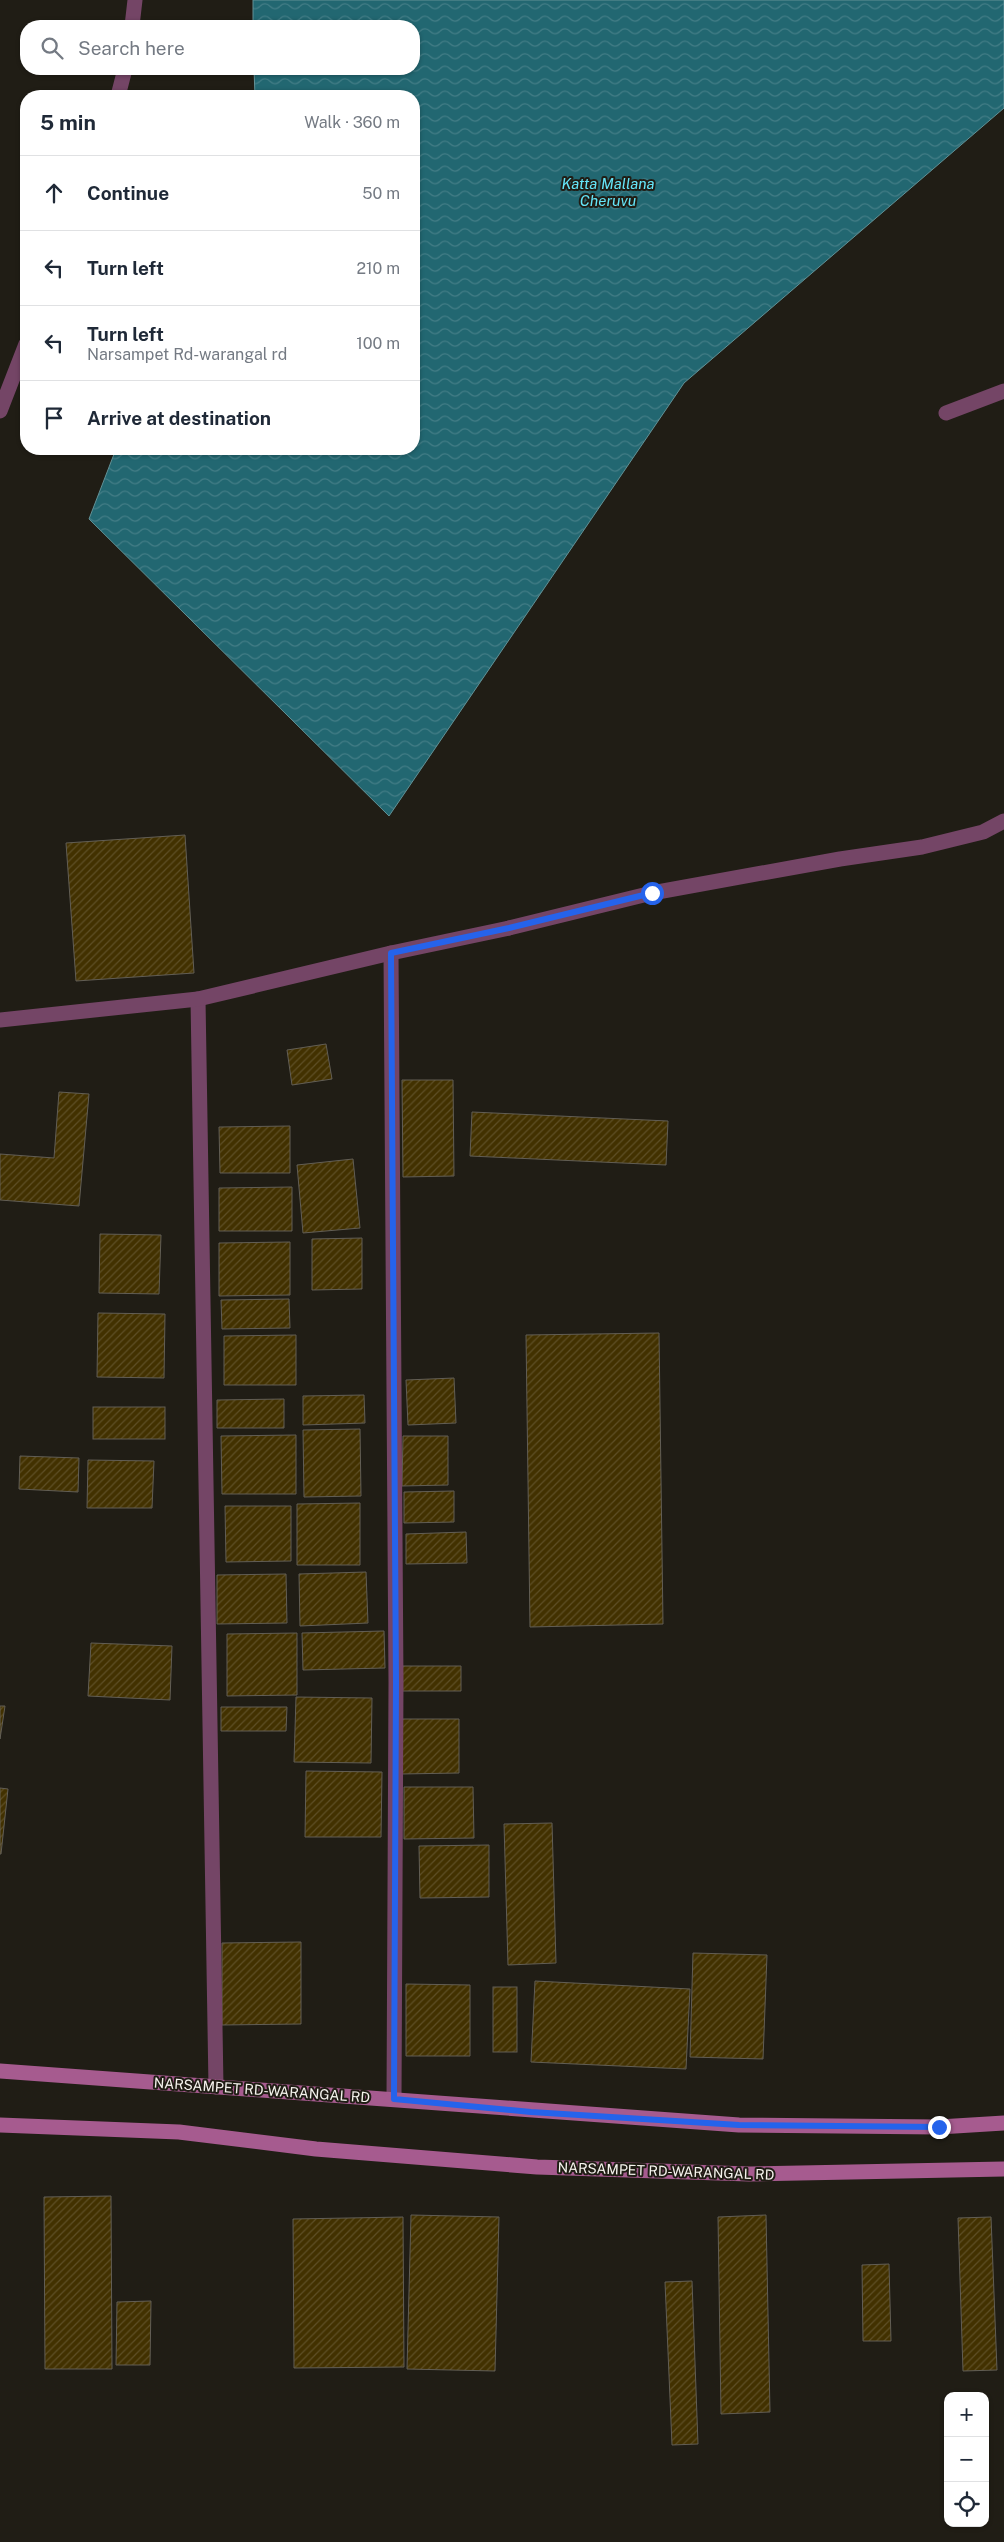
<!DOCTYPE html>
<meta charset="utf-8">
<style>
body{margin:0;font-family:"Public Sans",sans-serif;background:#f2f2f3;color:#1f2937}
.controls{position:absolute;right:15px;bottom:15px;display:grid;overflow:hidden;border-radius:10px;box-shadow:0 1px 4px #0004}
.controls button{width:45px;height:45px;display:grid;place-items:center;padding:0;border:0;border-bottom:1px solid #e0e1e3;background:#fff;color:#1f2937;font:25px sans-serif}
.stop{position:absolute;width:15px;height:15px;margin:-11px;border:4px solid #2563eb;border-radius:50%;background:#fff}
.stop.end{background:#2563eb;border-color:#fff;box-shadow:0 1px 5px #0008}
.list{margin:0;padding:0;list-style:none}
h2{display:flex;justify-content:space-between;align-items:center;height:65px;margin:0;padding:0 20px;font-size:21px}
h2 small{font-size:16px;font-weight:400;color:#747a83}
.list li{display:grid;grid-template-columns:32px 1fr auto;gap:15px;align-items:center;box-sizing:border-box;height:75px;padding:0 20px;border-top:1px solid #e0e1e3}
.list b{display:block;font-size:19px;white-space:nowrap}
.list p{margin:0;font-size:16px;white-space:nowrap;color:#747a83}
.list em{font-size:16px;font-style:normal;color:#747a83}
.icon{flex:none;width:28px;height:28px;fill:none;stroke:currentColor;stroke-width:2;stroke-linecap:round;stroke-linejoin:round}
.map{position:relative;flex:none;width:1004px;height:2542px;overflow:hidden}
.search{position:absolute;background:#fff;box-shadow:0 1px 4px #0004;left:20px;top:20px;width:400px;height:55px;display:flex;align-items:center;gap:12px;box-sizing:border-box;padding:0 18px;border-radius:20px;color:#747a83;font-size:19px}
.panel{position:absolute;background:#fff;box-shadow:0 1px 4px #0004;left:20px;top:90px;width:400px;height:365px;border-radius:20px}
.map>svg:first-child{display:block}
.water{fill:url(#water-waves);stroke:#629196}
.building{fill:url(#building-hatch);stroke:#625e55}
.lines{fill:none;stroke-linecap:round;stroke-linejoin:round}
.service{stroke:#744566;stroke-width:15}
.minor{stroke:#744566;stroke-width:15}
.secondary{stroke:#a65b8f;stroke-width:15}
.route{stroke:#2563eb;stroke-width:6}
.labels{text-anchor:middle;stroke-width:4;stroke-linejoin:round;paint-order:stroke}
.street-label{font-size:14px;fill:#f6f4ee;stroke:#201d15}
.water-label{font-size:15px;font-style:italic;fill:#65e6f9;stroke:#201d15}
</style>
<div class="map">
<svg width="1004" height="2542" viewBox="0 0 1004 2542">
<defs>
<pattern id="water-waves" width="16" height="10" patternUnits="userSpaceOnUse" patternTransform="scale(1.25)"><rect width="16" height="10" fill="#226771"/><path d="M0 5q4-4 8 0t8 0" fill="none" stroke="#437d86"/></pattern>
<pattern id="building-hatch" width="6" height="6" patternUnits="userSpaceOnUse" patternTransform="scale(1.25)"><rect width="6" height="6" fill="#423100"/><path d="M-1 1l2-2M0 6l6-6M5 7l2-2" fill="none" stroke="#5e4f26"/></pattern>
</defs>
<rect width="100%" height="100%" fill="#201d15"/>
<polygon class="water" points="253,0 1004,0 1004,108 684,383 389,816 89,519 116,449 414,449 414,96 255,96 254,69 414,69 414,26 253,26"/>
<g class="building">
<polygon points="185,835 194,973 76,981 66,843"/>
<polygon points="326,1044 332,1079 292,1085 287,1050"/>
<polygon points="402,1080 453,1080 454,1176 403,1177"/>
<polygon points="59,1092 89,1094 79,1206 0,1200 0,1154 54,1158"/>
<polygon points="472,1112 668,1121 666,1165 470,1156"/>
<polygon points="290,1126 290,1173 220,1173 219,1127"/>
<polygon points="353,1159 360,1228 303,1233 297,1165"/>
<polygon points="292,1187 292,1231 219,1231 219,1188"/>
<polygon points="100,1234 161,1235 159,1294 99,1293"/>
<polygon points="362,1238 362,1289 312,1290 312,1239"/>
<polygon points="290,1242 290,1295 219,1296 219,1243"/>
<polygon points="289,1299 290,1328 222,1329 221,1300"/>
<polygon points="98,1313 165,1314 164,1378 97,1377"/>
<polygon points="659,1333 663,1624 530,1627 526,1335"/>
<polygon points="296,1335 296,1385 224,1385 224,1336"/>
<polygon points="454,1378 456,1423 408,1425 406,1380"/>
<polygon points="364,1395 365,1423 303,1425 303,1396"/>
<polygon points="284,1399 284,1428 217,1428 217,1400"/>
<rect x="93" y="1407" width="72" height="32"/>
<polygon points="360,1429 361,1496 304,1497 303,1430"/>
<polygon points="296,1435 296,1494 222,1494 221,1436"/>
<polygon points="403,1436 448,1436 448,1485 402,1486"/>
<polygon points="20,1456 79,1458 78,1492 19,1489"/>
<polygon points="88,1460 154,1461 152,1508 87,1508"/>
<polygon points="454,1491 454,1522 404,1523 404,1492"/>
<polygon points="360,1503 360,1565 297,1565 297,1504"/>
<polygon points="225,1506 291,1506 291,1561 226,1562"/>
<polygon points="466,1532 467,1563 406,1564 406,1534"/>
<polygon points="366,1572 368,1623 300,1626 299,1574"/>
<polygon points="286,1574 287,1623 217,1624 217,1575"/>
<polygon points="384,1631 385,1668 303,1670 302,1633"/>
<polygon points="297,1633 297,1695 227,1696 227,1634"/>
<polygon points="91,1643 172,1646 170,1700 88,1696"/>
<polygon points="400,1666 461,1666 461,1691 399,1691"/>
<polygon points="296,1697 372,1698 371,1763 294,1762"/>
<polygon points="0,1706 5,1706 0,1739"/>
<polygon points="221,1707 287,1707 286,1731 221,1731"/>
<polygon points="401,1719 459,1719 459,1773 401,1774"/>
<polygon points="306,1771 382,1772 381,1837 305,1837"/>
<polygon points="404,1787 473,1787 474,1838 404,1839"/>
<polygon points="0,1788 8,1789 1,1854 0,1854"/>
<polygon points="552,1823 556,1963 508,1965 504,1824"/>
<polygon points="489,1845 489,1897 420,1898 419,1846"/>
<polygon points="301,1942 301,2024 222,2025 222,1943"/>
<polygon points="693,1953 767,1955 763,2059 690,2057"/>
<polygon points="535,1981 690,1989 686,2069 531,2062"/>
<polygon points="406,1984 470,1985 470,2056 406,2056"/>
<rect x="493" y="1987" width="24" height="65"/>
<polygon points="111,2196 112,2369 45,2369 44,2197"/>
<polygon points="411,2215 499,2217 495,2371 407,2369"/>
<polygon points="766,2215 770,2412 721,2414 718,2217"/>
<polygon points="403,2217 404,2367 294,2368 293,2219"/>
<polygon points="991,2217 997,2370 963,2371 958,2218"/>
<polygon points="889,2264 891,2341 863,2341 862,2265"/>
<polygon points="692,2281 698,2444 672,2445 665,2282"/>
<polygon points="151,2301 150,2365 116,2365 117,2302"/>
</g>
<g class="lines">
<g class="service">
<polyline points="946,413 1004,391"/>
<polyline points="509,928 652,893 840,859 922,847 983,832 1004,821"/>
</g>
<g class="minor">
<polyline points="132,26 135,0"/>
<polyline points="118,96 125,69"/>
<polyline points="0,411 26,344"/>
<polyline points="391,953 396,1682 394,2099"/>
<polyline points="198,999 216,2087"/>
<polyline points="0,1020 198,999 391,953 509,928"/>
</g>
<g class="secondary">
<polyline points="0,2071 739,2125 939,2127 1004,2123"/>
<polyline points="0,2125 179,2132 316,2149 537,2167 749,2174 1004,2169"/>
</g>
</g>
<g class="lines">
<polyline class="route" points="652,893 509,928 391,953 396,1682 394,2099 531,2112 739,2125 939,2127"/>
</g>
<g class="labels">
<g class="street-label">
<text transform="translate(262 2090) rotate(4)" y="5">NARSAMPET RD-WARANGAL RD</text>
<text transform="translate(666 2171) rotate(2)" y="5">NARSAMPET RD-WARANGAL RD</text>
</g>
<g class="water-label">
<text x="608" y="189">Katta Mallana<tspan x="608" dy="17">Cheruvu</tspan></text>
</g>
</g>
</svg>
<div class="controls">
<button>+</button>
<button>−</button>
<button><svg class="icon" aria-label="locate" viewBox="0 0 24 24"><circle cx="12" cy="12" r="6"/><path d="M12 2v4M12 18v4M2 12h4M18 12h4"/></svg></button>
</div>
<div class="stop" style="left:652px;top:893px"></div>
<div class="stop end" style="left:939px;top:2127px"></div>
<div class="search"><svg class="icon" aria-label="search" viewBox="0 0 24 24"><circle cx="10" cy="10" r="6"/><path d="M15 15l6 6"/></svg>Search here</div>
<section class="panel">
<h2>5 min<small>Walk · 360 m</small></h2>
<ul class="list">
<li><svg class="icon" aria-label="ahead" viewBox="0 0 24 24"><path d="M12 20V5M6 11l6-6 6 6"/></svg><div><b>Continue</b></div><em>50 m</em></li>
<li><svg class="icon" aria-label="left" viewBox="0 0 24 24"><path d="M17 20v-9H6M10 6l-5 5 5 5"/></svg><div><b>Turn left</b></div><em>210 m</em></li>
<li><svg class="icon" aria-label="left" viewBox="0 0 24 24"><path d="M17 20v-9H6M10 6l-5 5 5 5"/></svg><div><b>Turn left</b><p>Narsampet Rd-warangal rd</p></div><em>100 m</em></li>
<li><svg class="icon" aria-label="arrive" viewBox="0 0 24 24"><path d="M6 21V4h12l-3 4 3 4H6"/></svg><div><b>Arrive at destination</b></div></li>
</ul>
</section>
</div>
